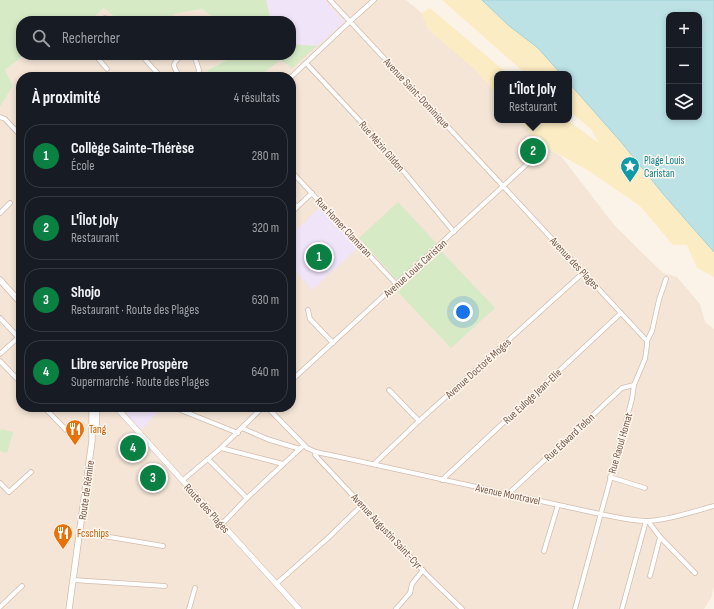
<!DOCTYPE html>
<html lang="fr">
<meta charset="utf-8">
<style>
body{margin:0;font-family:"Sofia Sans Condensed",sans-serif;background:#20242c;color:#f1f3f6}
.controls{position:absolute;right:12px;top:12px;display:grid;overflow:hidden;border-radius:8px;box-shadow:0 2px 6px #0003}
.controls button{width:36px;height:36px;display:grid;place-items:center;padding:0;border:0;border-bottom:1px solid #363941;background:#171b24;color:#f1f3f6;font:20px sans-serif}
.you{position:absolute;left:463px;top:312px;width:14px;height:14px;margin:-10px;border:3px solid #fff;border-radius:50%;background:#1a73e8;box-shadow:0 0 0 6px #1a73e833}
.badge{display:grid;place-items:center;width:26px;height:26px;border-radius:50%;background:#0b8043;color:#fff;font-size:13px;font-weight:700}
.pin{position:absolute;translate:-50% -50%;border:2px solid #fff;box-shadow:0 1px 4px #0006}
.popup{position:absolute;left:494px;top:71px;width:78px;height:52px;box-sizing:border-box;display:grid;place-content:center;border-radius:8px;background:#171b24;filter:drop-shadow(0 1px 3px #0005);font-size:13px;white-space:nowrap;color:#9ea1a6}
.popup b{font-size:15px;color:#f1f3f6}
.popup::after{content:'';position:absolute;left:50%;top:100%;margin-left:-8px;border:8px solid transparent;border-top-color:#171b24}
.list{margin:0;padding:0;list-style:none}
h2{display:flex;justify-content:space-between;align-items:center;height:52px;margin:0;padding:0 16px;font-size:17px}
h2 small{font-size:13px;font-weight:400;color:#9ea1a6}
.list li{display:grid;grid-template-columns:26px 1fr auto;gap:12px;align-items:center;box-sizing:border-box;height:64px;margin:0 8px 8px;padding:0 8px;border:1px solid #363941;border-radius:16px}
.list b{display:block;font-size:15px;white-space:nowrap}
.list p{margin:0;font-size:13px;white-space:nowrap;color:#9ea1a6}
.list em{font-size:13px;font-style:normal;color:#9ea1a6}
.icon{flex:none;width:22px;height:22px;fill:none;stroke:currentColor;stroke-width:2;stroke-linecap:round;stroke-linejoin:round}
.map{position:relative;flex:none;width:714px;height:609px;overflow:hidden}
.search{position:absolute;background:#171b24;box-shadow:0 2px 6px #0003;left:16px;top:16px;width:280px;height:44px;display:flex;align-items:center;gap:10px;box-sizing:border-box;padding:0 14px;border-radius:16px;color:#9ea1a6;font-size:15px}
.panel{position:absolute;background:#171b24;box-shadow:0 2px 6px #0003;left:16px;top:72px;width:280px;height:340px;border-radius:16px}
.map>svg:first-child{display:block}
.residential{fill:#f4e5d6}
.education{fill:#f0e4f9}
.green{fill:#d6eac6}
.sand{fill:#fbecc3}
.water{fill:#bce2e6;stroke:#a2d2d8;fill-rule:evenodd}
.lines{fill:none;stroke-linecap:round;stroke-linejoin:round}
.minor-casing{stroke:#d1bdb0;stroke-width:5.5}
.tertiary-casing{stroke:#d1bdb0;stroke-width:6}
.secondary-casing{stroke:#d4bdad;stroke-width:7}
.minor{stroke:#fff;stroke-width:4}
.tertiary{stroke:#fff;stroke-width:5}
.secondary{stroke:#fff;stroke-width:5.5}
.labels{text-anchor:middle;stroke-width:3;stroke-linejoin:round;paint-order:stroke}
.street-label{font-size:11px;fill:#77594b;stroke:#fff7ee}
.culture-label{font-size:11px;fill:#0d838f;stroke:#fff7ee;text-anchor:start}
.food-label{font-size:11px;fill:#c56008;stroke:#fff7ee;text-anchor:start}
</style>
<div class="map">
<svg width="714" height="609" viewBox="0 0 714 609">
<rect width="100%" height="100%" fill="#fcf3e8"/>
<g class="residential">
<polygon points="266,0 406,0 422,13 428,29 476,70 497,94 497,120 519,120 541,144 561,156 615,226 663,273 677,277 700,304 705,322 714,329 714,587 711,598 704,609 0,609 0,107 13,86 5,70 25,55 227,55 227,60 208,70 209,77 21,77 21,407 291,407 291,77 258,77 281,60 317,46 291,44 291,21 271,21"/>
<polygon points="104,8 119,21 90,21"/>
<polygon points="202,9 218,21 170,21 174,14"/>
</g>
<g class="education">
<polygon points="266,0 325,0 343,20 343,24 317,46 291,44 291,21 271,21"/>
<polygon points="320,207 358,248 312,290 291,266 291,235"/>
<polygon points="135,407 162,407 142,430 127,414"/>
</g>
<g class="green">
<polygon points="0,0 266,0 271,21 218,21 202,9 174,14 170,21 119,21 104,8 90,21 21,21 21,55 25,55 5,70 13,86 0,107"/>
<polygon points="291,44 317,46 292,68 281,60 258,77 209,77 208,70 227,60 227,55 291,55"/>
<polygon points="398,202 437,244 397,280 359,238"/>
<polygon points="441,251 495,308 451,348 398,292"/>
<polygon points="1,429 13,432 7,453 0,451 0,433"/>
</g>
<g class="sand">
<polygon points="442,0 482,0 508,25 538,48 561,74 526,74"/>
<polygon points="430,8 508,74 497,74 497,94 476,70 428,29 422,13"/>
<polygon points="569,83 621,142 664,195 714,252 714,277 697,268 687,245 673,245 640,206 589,171 541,144 519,120 567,120 599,143 591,129 569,111"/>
</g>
<path class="water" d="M482 0H714V252L664 195 621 142 569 83V74H561L538 48 508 25ZM669 15H699V117H669Z"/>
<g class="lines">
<g class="minor-casing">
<g id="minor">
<polyline points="330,0 647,341"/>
<polyline points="99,21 105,18 109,21"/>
<polyline points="95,55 107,69"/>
<polyline points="141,55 161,77"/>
<polyline points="194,55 199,70 198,77"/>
<polyline points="306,63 375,137 454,232"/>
<path d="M180 77C172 65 171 64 183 55"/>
<polyline points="291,77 345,26 374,0"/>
<polyline points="0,117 5,119 21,136"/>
<polyline points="291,171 397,285"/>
<polyline points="291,201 297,207 312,193"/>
<polyline points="0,213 10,203"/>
<polyline points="291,214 297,207"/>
<polyline points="308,310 310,319 333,343"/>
<polyline points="0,318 18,337"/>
<polyline points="0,354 21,335"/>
<polyline points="0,361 21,383"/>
<polyline points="291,381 538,154"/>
<polyline points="389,390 419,421"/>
<polyline points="44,407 66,430"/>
<polyline points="173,407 238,433"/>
<path d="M267 407 307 448 316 452 340 457 600 514C615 517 631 521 647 521 666 521 695 511 714 506"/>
<polyline points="242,428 267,439 300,449"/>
<polyline points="221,448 283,464"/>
<polyline points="316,452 315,455 429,577 462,609"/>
<polyline points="208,459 247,498"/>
<polyline points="374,464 419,421 584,272"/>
<polyline points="610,477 645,488"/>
<polyline points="183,480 221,448 263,407"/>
<polyline points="442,480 621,313"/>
<polyline points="0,483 9,492 31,472"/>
<polyline points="508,494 622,388 634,385"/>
<polyline points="648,521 660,537 650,576"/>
<polyline points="222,524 247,498 304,445"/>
<polyline points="80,532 163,546"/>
<polyline points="660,537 695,573"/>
<polyline points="544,551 558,505"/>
<polyline points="73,580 165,586"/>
<polyline points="276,584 328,538 362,505"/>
<polyline points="0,607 22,586"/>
<polyline points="189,609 195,588"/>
<polyline points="396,609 410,593 412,584 423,570"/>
<polyline points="575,609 632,399 634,385 645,359 647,345 647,341 652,331 659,300 666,279"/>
<polyline points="622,609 646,521"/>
</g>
</g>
<g class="tertiary-casing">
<polyline id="tertiary" points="116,407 299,609"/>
</g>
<g class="secondary-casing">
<g id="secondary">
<polyline points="0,280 21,303"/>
<polyline points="96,426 97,407"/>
<polyline points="69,609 92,441 92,407"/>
</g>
</g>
<use href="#minor" class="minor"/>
<use href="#tertiary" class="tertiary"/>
<use href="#secondary" class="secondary"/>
</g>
<defs>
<g id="sight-pin" transform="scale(1)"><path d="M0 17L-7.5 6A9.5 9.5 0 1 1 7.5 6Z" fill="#0f9aa8" stroke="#fff7ee"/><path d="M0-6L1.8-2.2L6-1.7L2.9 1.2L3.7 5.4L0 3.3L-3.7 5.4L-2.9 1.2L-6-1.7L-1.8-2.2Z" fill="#fff"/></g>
<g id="restaurant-pin" transform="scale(1)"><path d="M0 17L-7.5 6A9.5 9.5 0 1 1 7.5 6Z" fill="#e8710a" stroke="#fff7ee"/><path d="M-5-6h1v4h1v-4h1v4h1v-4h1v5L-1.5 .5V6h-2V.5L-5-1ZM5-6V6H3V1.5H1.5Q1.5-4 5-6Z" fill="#fff"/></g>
</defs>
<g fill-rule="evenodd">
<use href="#sight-pin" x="630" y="166"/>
<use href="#restaurant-pin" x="75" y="429"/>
<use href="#restaurant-pin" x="63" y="533"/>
</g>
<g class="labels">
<g class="street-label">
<text transform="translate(417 93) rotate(47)" y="4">Avenue Saint-Dominique</text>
<text transform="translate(382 146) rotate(49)" y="4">Rue Mézin Gildon</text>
<text transform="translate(344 227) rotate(47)" y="4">Rue Homer Clamaran</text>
<text transform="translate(575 263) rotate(47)" y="4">Avenue des Plages</text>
<text transform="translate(415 268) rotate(-42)" y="4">Avenue Louis Caristan</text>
<text transform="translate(478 368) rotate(-42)" y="4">Avenue Doctoré Moges</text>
<text transform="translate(532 396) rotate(-43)" y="4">Rue Euloge Jean-Elie</text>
<text transform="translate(569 437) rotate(-43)" y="4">Rue Edward Telon</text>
<text transform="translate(620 443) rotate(-74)" y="4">Rue Raoul Homat</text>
<text transform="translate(86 490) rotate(-82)" y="4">Route de Rémire</text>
<text transform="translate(508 494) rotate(12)" y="4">Avenue Montravel</text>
<text transform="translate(207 508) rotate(48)" y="4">Route des Plages</text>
<text transform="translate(387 531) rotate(47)" y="4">Avenue Augustin Saint-Cyr</text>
</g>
<g class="culture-label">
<text x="644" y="164">Plage Louis<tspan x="644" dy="13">Caristan</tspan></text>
</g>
<g class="food-label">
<text x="89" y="433">Tang</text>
<text x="77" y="537">Fcschips</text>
</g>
</g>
</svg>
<div class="controls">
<button>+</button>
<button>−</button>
<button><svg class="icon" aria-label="layers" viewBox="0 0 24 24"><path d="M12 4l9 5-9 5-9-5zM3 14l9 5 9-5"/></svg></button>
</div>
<div class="you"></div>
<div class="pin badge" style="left:319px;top:257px">1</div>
<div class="pin badge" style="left:533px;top:151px">2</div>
<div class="popup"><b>L'Îlot Joly</b>Restaurant</div>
<div class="pin badge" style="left:153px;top:478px">3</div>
<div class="pin badge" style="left:133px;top:448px">4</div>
<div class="search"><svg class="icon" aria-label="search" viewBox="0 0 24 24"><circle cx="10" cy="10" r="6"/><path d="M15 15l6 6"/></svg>Rechercher</div>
<section class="panel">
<h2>À proximité<small>4 résultats</small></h2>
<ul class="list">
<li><span class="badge">1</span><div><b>Collège Sainte-Thérèse</b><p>École</p></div><em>280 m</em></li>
<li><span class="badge">2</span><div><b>L'Îlot Joly</b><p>Restaurant</p></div><em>320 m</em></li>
<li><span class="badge">3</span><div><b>Shojo</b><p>Restaurant · Route des Plages</p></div><em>630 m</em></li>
<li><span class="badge">4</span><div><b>Libre service Prospère</b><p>Supermarché · Route des Plages</p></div><em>640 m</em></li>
</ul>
</section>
</div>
